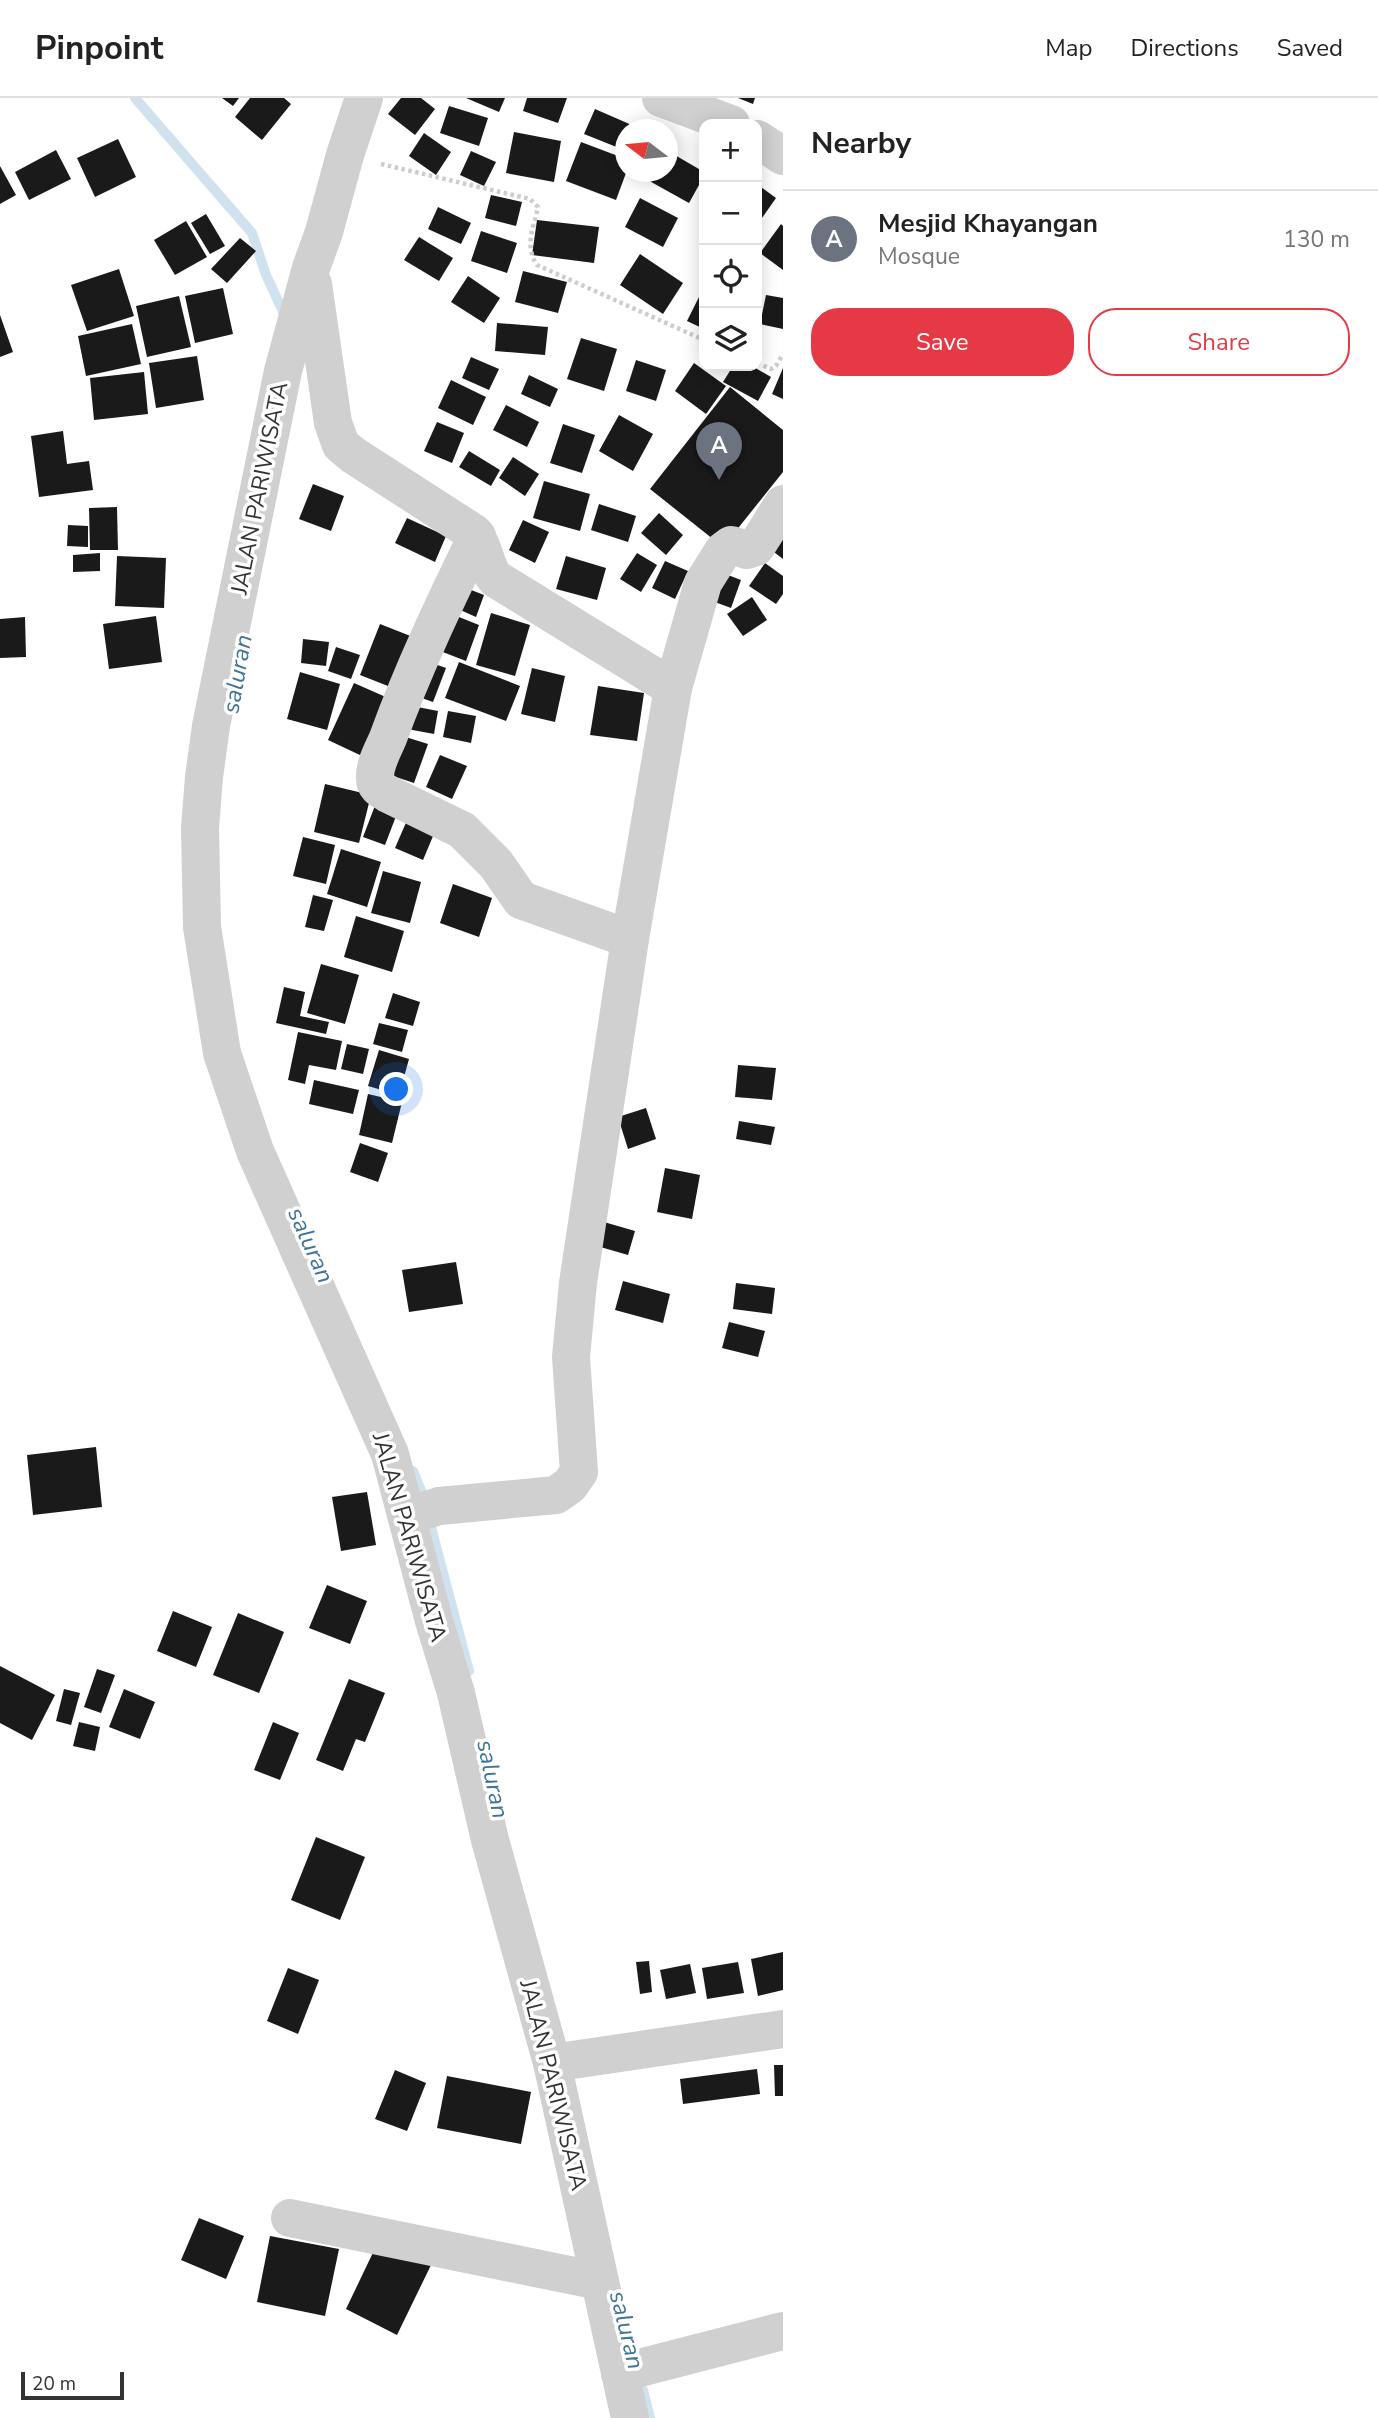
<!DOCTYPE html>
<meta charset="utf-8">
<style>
body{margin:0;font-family:"Nunito Sans",sans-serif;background:#f6f6f6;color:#222}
.controls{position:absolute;right:21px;top:21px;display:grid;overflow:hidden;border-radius:14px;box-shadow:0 4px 18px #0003}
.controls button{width:63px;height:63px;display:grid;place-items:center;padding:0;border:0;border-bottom:2px solid #e0e0e0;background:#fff;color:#222;font:35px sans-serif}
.compass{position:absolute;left:615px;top:21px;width:63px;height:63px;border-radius:50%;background:#fff;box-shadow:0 4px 18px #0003;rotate:286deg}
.scale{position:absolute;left:21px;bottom:18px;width:103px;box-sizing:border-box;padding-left:7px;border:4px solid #333;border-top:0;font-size:19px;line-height:24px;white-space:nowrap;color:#333;-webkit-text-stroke:5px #fff;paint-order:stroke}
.you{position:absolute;left:397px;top:992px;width:24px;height:24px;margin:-18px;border:5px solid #fff;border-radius:50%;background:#1a73e8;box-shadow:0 0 0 10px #1a73e833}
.badge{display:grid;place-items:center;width:46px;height:46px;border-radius:50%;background:#e63946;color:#fff;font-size:23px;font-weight:700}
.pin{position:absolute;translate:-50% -58px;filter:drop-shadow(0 2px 4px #0008)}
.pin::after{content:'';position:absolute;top:37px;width:24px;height:21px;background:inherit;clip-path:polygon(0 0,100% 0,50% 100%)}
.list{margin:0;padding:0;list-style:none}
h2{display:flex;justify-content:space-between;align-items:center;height:91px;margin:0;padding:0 28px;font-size:30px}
h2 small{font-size:23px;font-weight:400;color:#767676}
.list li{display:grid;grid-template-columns:46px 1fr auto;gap:21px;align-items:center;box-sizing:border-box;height:98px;padding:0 28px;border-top:2px solid #e0e0e0}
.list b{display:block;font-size:26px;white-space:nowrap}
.list p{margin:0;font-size:23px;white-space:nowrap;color:#767676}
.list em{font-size:23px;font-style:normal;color:#767676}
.actions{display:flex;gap:14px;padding:21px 28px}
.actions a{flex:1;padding:16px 0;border:2px solid #e63946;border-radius:28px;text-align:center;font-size:24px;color:#e63946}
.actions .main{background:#e63946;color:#fff}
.icon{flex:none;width:38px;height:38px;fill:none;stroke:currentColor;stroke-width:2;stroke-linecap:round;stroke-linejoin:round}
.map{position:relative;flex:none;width:783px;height:2320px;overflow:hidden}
header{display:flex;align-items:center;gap:42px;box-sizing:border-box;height:98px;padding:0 35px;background:#fff;border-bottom:2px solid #e0e0e0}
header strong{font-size:33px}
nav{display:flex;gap:38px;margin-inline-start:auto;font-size:24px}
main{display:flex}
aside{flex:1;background:#fff}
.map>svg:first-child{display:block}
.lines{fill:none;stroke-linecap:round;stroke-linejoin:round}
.stream{stroke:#cfe2ee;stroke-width:10}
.building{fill:#1a1a1a}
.path{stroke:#cdcdcd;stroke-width:4.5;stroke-dasharray:3.5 3.5;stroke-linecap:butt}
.minor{stroke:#d0d0d0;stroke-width:38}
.labels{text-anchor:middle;stroke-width:7;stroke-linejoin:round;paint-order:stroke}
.street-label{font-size:23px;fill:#333;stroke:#fff}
.water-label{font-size:24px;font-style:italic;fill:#3f7597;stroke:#fff}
</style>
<header>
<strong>Pinpoint</strong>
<nav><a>Map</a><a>Directions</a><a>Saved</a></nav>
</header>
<main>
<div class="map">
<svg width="783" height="2320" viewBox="0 0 783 2320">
<rect width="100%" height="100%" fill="#fff"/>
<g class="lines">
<g class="stream">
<polyline points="135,0 252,135 266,177 286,220"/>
<polyline points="413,1373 422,1395 469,1573"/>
<polyline points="643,2292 650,2320"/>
</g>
</g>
<g class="building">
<polygon points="222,0 239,0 233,8"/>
<polygon points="250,0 284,0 291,6 262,42 235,19"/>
<polygon points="401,0 421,0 435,11 415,37 388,16"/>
<polygon points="466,0 505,0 499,14"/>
<polygon points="527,0 567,0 558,25 523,13"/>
<polygon points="738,0 755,0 753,6"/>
<polygon points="449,8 488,20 479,48 440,35"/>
<polygon points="595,11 634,28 633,32 626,32 624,52 584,36"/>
<polygon points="514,34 561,43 554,84 506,75"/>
<polygon points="424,35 451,54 436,77 409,58"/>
<polygon points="118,41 136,79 95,99 77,60"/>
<polygon points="581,44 626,61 626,75 616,102 566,83"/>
<polygon points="56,52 71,81 29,102 15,74"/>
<polygon points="471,53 496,64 484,88 460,77"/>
<polygon points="668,53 704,74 704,78 689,105 644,80 648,74 668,74"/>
<polygon points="0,68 16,97 0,106"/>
<polygon points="757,86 776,100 757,127"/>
<polygon points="491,97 522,104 516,128 485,120"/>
<polygon points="640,100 678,120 663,149 625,129"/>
<polygon points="438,109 471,125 461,146 428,131"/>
<polygon points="206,116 225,148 210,156 191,125"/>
<polygon points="537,122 599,129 594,165 532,157"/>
<polygon points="186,123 207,159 175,177 154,142"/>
<polygon points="781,126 783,128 783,172 760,155"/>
<polygon points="481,133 517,145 507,175 471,163"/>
<polygon points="419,139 453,160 439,183 404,162"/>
<polygon points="240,140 256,153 227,185 211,171"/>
<polygon points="640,156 683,185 663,216 620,187"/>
<polygon points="119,171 134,218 87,233 71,187"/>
<polygon points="523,173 567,184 558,215 515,204"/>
<polygon points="468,178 500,200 484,225 451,204"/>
<polygon points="704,189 704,231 687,223"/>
<polygon points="223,190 233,236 195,245 185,198"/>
<polygon points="766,197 783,200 783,231 760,226"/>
<polygon points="179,198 191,249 147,259 136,208"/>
<polygon points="0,217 13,254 0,259"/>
<polygon points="497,225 548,229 545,257 495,253"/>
<polygon points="132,226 141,266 86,278 78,238"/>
<polygon points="581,240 617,251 604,293 567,281"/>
<polygon points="197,258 204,302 156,310 149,265"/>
<polygon points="471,259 499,271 489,292 462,280"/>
<polygon points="636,262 666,272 656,303 626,293"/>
<polygon points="694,265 726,288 706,316 675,293"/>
<polygon points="733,268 752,268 771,279 758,303 723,284"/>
<polygon points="783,270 783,301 772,296"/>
<polygon points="144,274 148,316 94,322 90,280"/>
<polygon points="529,277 558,291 550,309 521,296"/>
<polygon points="451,282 486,299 473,327 438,310"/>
<polygon points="730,289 783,332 783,374 723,449 650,391"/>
<polygon points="506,307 539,324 527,349 493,332"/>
<polygon points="619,317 653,336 633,373 599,353"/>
<polygon points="437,324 464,335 452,365 424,353"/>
<polygon points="563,326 595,337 582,375 550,365"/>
<polygon points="63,333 67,366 89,363 93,392 39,399 31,338"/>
<polygon points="469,353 500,372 491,388 459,369"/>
<polygon points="513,359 539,376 525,398 499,380"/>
<polygon points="544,383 590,396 580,433 533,420"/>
<polygon points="313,386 344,398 331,433 299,421"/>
<polygon points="599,406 636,418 628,444 591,432"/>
<polygon points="117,409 118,452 90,452 89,410"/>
<polygon points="659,415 683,437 666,457 641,435"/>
<polygon points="407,420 446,438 435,464 395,445"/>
<polygon points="523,422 549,434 535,465 509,452"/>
<polygon points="68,427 88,428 88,449 67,448"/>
<polygon points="783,433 783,461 770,451"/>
<polygon points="100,455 100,473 73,474 73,457"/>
<polygon points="637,455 657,467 641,494 620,481"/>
<polygon points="117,458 166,460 164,510 115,508"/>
<polygon points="566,458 606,470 597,502 556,491"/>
<polygon points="665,463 688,473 675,501 652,490"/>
<polygon points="765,465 783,478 783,496 776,506 749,488"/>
<polygon points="715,472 741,482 731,510 704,500"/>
<polygon points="466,490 484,497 476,519 458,511"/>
<polygon points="752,499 767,522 743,538 727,516"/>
<polygon points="449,515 479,527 466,563 435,551"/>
<polygon points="491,515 530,527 515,578 476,567"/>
<polygon points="156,518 162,564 109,571 103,526"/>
<polygon points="25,519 26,559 0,560 0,521"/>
<polygon points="380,526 413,539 393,590 360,577"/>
<polygon points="303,541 329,544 326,568 301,565"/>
<polygon points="336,549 360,557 351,581 328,573"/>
<polygon points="426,563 446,570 433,604 413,597"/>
<polygon points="459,564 520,588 506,623 445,600"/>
<polygon points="532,570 565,578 555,624 521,616"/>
<polygon points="300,574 340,586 327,632 287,621"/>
<polygon points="354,585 388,600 362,658 328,642"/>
<polygon points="598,588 644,595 637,643 590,637"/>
<polygon points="407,607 438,613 434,636 402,630"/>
<polygon points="448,613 476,618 471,645 443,639"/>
<polygon points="396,636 428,646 414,685 384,675"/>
<polygon points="440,657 467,668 452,701 426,689"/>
<polygon points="325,686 371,697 359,745 314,734"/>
<polygon points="376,705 398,713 385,747 363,739"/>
<polygon points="408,720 436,731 423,762 395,750"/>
<polygon points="303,739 335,747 326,786 293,778"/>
<polygon points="341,751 381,764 367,809 327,796"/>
<polygon points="383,773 421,784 410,825 371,815"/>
<polygon points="453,786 492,800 479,839 440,825"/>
<polygon points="313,797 333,802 324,833 305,829"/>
<polygon points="356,818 404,833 392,874 344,859"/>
<polygon points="321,866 359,877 345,926 307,915"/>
<polygon points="284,889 305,894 300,918 329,924 326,936 276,925"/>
<polygon points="393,895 420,904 413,928 385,920"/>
<polygon points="379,925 408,932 402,954 373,946"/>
<polygon points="298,934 342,943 336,972 309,967 305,986 288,982"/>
<polygon points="347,946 369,951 363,976 341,971"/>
<polygon points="379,952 409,961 399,997 368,988"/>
<polygon points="738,967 776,970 772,1002 735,999"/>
<polygon points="314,982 359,992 353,1016 309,1006"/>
<polygon points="368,996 402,1004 392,1045 359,1037"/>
<polygon points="646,1010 656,1041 628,1051 618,1019"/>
<polygon points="739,1023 775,1029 771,1047 736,1041"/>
<polygon points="360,1045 388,1055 378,1084 350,1074"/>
<polygon points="665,1070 700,1077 692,1121 657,1114"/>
<polygon points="604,1124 635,1133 628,1157 597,1148"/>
<polygon points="456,1164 463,1206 409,1214 402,1172"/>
<polygon points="623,1183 670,1196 663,1225 615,1212"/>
<polygon points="736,1185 775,1190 772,1216 733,1211"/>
<polygon points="729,1224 765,1233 758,1259 722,1250"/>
<polygon points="96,1349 102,1409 33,1417 27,1357"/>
<polygon points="367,1394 376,1447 341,1453 332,1399"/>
<polygon points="327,1487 367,1503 350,1546 309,1530"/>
<polygon points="173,1513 212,1529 196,1569 157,1553"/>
<polygon points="238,1515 284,1534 259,1595 213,1577"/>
<polygon points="0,1568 55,1597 32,1642 0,1625"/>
<polygon points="97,1571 115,1577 101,1615 84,1609"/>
<polygon points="349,1581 385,1595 365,1644 356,1641 343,1673 316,1662"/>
<polygon points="64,1591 80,1595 71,1627 56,1623"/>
<polygon points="124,1591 155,1604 140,1641 109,1629"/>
<polygon points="79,1624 100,1629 95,1653 73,1648"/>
<polygon points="273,1624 299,1635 280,1682 254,1672"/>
<polygon points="316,1739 365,1759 340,1822 291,1802"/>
<polygon points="783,1854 783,1892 758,1898 751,1861"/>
<polygon points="649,1863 652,1894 640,1896 636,1864"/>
<polygon points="738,1864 744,1895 707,1901 702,1870"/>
<polygon points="690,1866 696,1895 666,1901 660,1872"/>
<polygon points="288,1870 319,1882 298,1936 267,1923"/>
<polygon points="774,1967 783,1967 783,1998 775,1998"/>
<polygon points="757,1971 760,1996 683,2006 680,1981"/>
<polygon points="395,1972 426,1985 407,2033 375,2021"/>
<polygon points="447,1978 531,1994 521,2046 437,2030"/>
<polygon points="199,2120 244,2138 226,2181 181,2162"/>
<polygon points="270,2138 339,2151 325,2218 257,2204"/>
<polygon points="380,2140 432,2165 397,2237 346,2211"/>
</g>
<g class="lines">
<g class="path">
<path d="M381 66 530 101 538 109C534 129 524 148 537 167L704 242"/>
<polyline points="757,265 771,271 776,268 783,256"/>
</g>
<g class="minor">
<polyline points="364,0 345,57 324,134 311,170 283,273 211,628 204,679 200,730 202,829 222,955 255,1053 390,1356 434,1523 456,1595 490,1742 552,1965 630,2320"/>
<polyline points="661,0 731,26"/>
<polyline points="757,41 783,58"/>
<path d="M313 186 333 325 341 347 353 357 474 435C485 449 485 470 496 481L673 590"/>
<path d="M477 438C445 504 413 571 388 640 383 652 374 667 375 681 375 689 382 692 388 696L462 732 496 766 521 802 630 841"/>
<polyline points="408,1418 439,1408 556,1397 570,1387 579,1374 571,1259 578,1185 630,841 673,590 703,485 723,453 731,447 747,452 756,449 783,406"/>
<polyline points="552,1965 783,1931"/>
<polyline points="290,2120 599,2183"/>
<polyline points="620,2275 783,2233"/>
</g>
</g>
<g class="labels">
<g class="street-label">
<text transform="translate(259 390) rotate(-79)" y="8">JALAN PARIWISATA</text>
<text transform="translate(410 1439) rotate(74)" y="8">JALAN PARIWISATA</text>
<text transform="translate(554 1987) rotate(76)" y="8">JALAN PARIWISATA</text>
</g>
<g class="water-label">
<text transform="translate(237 576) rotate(-80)" y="8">saluran</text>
<text transform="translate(311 1147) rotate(66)" y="8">saluran</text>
<text transform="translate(493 1681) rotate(78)" y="8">saluran</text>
<text transform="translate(627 2232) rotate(76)" y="8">saluran</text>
</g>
</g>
</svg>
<div class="controls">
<button>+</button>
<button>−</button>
<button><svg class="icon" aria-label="locate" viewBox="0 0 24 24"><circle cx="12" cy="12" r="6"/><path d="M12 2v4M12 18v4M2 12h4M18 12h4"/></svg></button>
<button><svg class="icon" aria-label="layers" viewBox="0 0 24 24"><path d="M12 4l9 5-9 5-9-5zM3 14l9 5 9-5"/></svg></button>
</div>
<svg class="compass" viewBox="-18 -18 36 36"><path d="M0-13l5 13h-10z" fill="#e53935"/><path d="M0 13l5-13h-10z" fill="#767676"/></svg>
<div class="scale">20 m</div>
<div class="you"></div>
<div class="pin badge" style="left:719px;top:382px;background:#6b7280">A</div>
</div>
<aside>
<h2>Nearby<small></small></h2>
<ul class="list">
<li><span class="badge" style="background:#6b7280">A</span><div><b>Mesjid Khayangan</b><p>Mosque</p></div><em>130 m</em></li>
</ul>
<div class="actions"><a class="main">Save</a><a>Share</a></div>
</aside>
</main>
